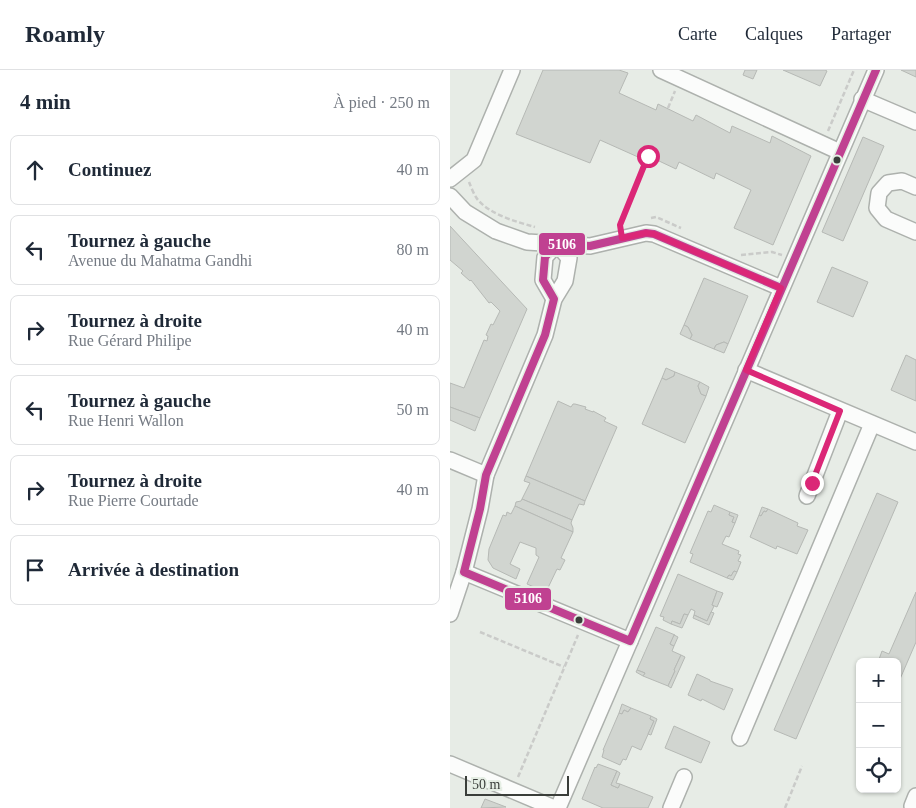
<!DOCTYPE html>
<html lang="fr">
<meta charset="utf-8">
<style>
body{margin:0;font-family:Georgia,serif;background:#f6f6f7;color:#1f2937}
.controls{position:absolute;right:15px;bottom:15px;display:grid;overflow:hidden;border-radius:8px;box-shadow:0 1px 4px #0004}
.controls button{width:45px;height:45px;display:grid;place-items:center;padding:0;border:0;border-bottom:1px solid #e0e1e3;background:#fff;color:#1f2937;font:25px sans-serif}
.scale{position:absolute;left:15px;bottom:12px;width:104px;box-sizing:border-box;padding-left:5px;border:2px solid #3a3e3a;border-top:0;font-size:14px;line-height:18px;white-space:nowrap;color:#3a3e3a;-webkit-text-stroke:4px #e5eee4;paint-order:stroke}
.stop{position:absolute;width:15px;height:15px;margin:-11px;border:4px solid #db2777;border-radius:50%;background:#fff}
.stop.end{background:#db2777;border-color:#fff;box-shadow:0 1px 5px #0008}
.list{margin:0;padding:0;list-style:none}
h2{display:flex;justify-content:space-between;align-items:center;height:65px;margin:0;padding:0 20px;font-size:21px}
h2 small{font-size:16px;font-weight:400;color:#747a83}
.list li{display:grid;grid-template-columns:32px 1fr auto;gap:15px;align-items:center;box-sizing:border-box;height:70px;margin:0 10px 10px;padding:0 10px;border:1px solid #e0e1e3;border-radius:8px}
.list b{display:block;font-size:19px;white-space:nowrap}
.list p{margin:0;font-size:16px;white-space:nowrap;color:#747a83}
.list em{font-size:16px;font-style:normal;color:#747a83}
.icon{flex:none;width:28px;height:28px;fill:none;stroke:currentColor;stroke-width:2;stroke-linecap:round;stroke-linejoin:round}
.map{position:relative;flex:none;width:466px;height:738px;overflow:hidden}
header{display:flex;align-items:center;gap:30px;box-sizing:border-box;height:70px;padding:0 25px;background:#fff;border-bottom:1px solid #e0e1e3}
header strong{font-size:24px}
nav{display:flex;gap:28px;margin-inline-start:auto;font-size:18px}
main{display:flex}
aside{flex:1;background:#fff}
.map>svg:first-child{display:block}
.building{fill:#d1d5d0;stroke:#b6b9b5}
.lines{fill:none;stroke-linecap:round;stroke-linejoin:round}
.minor-casing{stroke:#adb1ad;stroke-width:18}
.path{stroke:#cacbc9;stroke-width:2.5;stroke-dasharray:5 2.5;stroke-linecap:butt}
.minor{stroke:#fbfcfb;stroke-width:15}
.bus-1-casing{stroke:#e5eee4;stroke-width:11}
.bus-1{stroke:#c04191;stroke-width:8}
.route{stroke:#db2777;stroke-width:6}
.bus-dot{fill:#3a3e3a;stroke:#e5eee4;stroke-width:2}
.line-badge{stroke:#e5eee4;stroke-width:2}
.badge-label{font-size:14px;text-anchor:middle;font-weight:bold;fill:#fff}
</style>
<header>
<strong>Roamly</strong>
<nav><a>Carte</a><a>Calques</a><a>Partager</a></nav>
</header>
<main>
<aside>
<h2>4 min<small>À pied · 250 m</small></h2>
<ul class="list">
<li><svg class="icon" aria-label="ahead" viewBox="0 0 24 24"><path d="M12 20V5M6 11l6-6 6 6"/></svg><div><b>Continuez</b></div><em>40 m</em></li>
<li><svg class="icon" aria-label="left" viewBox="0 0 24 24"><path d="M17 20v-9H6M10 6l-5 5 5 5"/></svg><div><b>Tournez à gauche</b><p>Avenue du Mahatma Gandhi</p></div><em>80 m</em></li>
<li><svg class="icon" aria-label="right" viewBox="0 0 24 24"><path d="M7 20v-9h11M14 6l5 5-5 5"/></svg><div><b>Tournez à droite</b><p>Rue Gérard Philipe</p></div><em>40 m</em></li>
<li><svg class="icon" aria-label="left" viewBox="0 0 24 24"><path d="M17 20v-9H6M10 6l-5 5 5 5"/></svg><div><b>Tournez à gauche</b><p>Rue Henri Wallon</p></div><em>50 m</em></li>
<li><svg class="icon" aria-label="right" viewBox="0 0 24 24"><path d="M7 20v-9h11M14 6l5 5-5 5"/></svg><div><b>Tournez à droite</b><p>Rue Pierre Courtade</p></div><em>40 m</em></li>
<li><svg class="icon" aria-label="arrive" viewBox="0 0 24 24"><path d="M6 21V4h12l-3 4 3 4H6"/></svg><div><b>Arrivée à destination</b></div></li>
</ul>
</aside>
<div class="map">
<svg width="466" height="738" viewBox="0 0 466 738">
<rect width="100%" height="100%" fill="#e7ece6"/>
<g class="building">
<polygon points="93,0 169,0 178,3 169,23 206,40 208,34 243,51 246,45 280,63 282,56 320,73 322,66 361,86 323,175 284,158 301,120 266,103 264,109 229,92 226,99 190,82 188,87 150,70 140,93 66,64"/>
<polygon points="295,0 307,0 303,9 293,5"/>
<polygon points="333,0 375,0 377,1 370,16"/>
<polygon points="451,0 466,0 466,7"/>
<polygon points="413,67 434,76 393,171 372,162"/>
<polygon points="0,156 77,239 30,348 0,337 0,313 14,318 34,270 37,271 38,266 36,265 41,254 43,255 50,241 41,232 39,233 21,210 20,211 11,203 13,201 0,190"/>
<polygon points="382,197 418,212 403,247 367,232"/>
<polygon points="254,208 298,226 278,274 274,272 266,275 264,279 240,269 242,265 238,257 234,255"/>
<polygon points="234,255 238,257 242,265 240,269 230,264"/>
<polygon points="274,272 278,274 274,283 264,279 266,275"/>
<polygon points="456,285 466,290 466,331 441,320"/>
<polygon points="216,298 225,302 224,306 216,310 212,308"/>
<polygon points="225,302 250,312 248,316 251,324 256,326 235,373 192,354 212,308 216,310 224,306"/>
<polygon points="250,312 259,317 256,326 251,324 248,316"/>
<polygon points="108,331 121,337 123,334 125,334 136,337 135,339 143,342 143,341 156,348 154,351 167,357 135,431 76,406"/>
<polygon points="0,337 30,348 25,361 0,350"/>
<polygon points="76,406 135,431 134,435 129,434 122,450 72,429 80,413 74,411"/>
<polygon points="427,423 448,432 346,669 324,660"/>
<polygon points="72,429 122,450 121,453 123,458 123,462 65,436 66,432 71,431"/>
<polygon points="264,435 280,442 279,445 284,447 282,452 285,453 279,467 276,466 272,474 289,481 288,484 291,485 288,491 291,492 287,502 284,501 281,506 279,505 277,508 240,492 243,484 240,483 258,441 261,442"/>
<polygon points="65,436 123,462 111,488 115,490 110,500 107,499 96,522 77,514 89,487 86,485 86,478 70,472 60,494 70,499 66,509 43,498 38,490 39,479 53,445 56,446 57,442 61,444"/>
<polygon points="312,437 318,439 316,442 314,441 311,446 309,445"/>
<polygon points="318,439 348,453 347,456 358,460 347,484 327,476 326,479 300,467 309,445 311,446 314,441 316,442"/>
<polygon points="280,442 288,445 285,453 282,452 284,447 279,445"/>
<polygon points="284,501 287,502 283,510 277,508 279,505 281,506"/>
<polygon points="228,504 267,521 262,535 264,536 257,551 244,545 245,541 241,539 238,545 234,544 230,554 222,551 221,554 213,550 214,547 210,546"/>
<polygon points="267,521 273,523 267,537 262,535"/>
<polygon points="466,522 466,572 447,616 447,592 428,592 432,581 439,584"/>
<polygon points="261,542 264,543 259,555 243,548 244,545 257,551"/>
<polygon points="234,544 238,545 232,558 221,554 222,551 230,554"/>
<polygon points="206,557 225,565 220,574 224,576 222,581 231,585 224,600 225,601 218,616 193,606 195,603 187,600"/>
<polygon points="224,565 228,567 224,576 220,574"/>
<polygon points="231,585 235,587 221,618 218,616 225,601 224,600"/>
<polygon points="187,600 195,603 193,606 186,602"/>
<polygon points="247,604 260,610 260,611 283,619 274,640 252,629 251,631 238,625"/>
<polygon points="172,634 181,638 178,642 174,640 172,644 169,643"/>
<polygon points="181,638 201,646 200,649 204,651 191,680 182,676 176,690 173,689 170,695 152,687 154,680 153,680 169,643 172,644 174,640 178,642"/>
<polygon points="201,646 207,649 201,665 198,664 204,651 200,649"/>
<polygon points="224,656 260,672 251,693 215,678"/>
<polygon points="148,694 167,701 161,715 168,718 170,714 203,727 198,738 153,738 132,729 145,697 146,698"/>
<polygon points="167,701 170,703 166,713 170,714 168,718 161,715"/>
<polygon points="35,729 56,737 31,738"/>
</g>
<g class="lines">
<g class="minor-casing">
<g id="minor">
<polyline points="211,0 390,82"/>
<polyline points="412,29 466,52"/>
<polyline points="0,109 24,90 62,0"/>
<polyline points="466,117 452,111 438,113 429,123 427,138 436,149 466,162"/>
<polyline points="0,126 15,142 46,161 77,172 140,176 196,163 204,164 331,218"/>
<polyline points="104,229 93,210 95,187 107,174"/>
<polyline points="296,300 466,372"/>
<polyline points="0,390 36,405"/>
<polyline points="357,426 390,341"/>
<polyline points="14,502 180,571 426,0"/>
<polyline points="0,544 14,502 30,439 36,405 95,265 104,229 115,211 119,188 107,174"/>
<polyline points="290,668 422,354"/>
<polyline points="0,694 104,738"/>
<polyline points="466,726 462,736 466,738"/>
<polyline points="108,738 180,571"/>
<polyline points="221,738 234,707"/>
</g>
</g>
<g class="path">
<polyline points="218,38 225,21"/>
<polyline points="378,61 404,0"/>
<path d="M19 112C21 117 24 125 28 130 41 145 67 152 85 157"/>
<polyline points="201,148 206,147 231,158"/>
<polyline points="170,154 198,86"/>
<polyline points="291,185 322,182 332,185"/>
<polyline points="30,562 114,597"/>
<polyline points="68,707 128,565"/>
<polyline points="335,738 352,696"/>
</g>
<use href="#minor" class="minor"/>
<g class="bus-1-casing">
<polyline id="bus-1" points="331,218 204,164 196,163 140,176 107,174 95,187 93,210 104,229 95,265 36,405 30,439 14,502 180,571 426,0"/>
</g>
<use href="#bus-1" class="bus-1"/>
</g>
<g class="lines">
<polyline class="route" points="198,86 170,155 172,168 196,163 204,164 331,218 296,300 390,341 362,413"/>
</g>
<g class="bus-dot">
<circle cx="387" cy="90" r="4.5"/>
<circle cx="129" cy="550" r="4.5"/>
</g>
<g class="line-badge">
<rect x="88" y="162" width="48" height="24" rx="5" fill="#c04191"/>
<rect x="54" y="517" width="48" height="24" rx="5" fill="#c04191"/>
</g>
<g class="badge-label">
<text x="112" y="179">5106</text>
<text x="78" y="533">5106</text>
</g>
</svg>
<div class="controls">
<button>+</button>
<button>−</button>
<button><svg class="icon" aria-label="locate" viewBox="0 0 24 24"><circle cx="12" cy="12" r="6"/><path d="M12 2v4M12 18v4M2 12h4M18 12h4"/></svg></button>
</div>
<div class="scale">50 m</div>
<div class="stop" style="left:198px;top:86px"></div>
<div class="stop end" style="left:362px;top:413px"></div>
</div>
</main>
